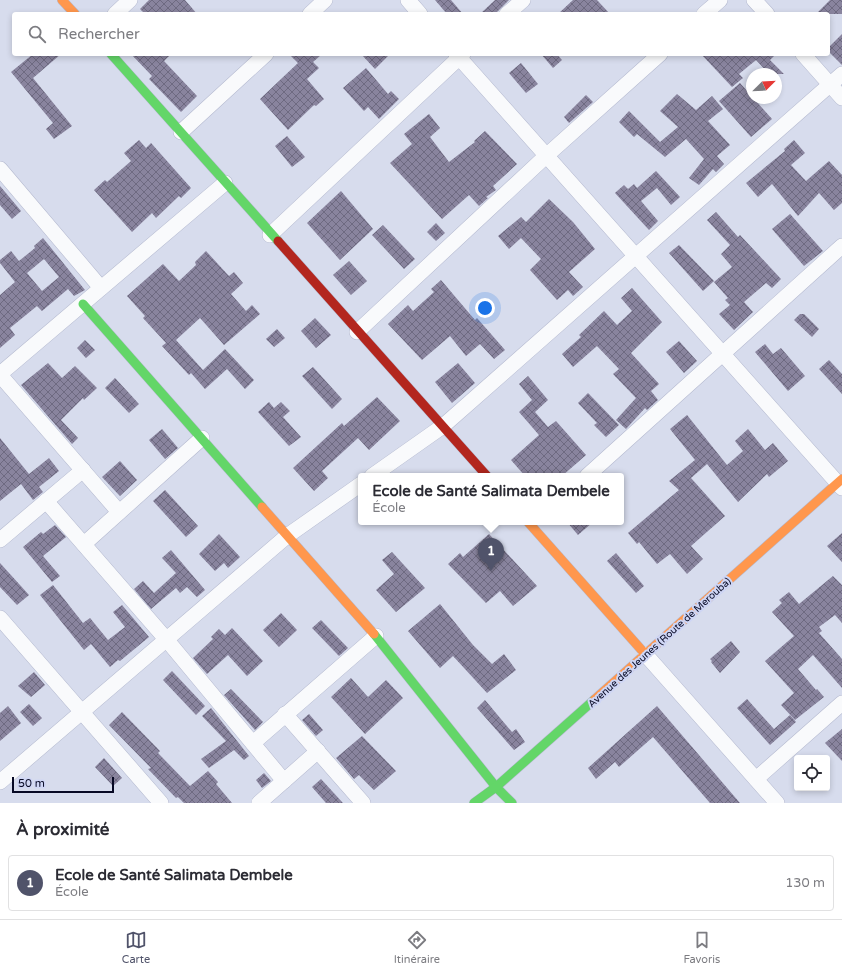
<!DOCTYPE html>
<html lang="fr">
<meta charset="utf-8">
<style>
body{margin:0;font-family:"Varela Round",sans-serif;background:#f2f2f3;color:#2b2b33}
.controls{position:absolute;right:12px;bottom:12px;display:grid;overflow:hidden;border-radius:4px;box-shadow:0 2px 6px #0003}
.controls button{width:36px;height:36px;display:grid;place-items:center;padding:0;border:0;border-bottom:1px solid #e1e1e2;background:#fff;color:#2b2b33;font:20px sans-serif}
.compass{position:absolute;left:746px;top:68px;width:36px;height:36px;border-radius:50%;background:#fff;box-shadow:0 2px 6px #0003;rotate:66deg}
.scale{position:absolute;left:12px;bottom:10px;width:102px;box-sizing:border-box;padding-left:4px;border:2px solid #070924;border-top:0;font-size:11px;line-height:14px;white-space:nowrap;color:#070924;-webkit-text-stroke:3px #cfd6f5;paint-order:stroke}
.you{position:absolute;left:485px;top:308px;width:14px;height:14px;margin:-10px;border:3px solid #fff;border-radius:50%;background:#1a73e8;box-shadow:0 0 0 6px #1a73e833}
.badge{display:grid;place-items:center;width:26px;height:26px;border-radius:50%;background:#50536a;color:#fff;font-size:13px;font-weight:700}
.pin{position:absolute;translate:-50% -33px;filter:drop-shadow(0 1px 2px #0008)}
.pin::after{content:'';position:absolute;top:21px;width:14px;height:12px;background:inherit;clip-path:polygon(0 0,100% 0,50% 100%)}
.popup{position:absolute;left:358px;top:473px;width:266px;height:52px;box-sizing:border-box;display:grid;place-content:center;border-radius:4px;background:#fff;filter:drop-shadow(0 1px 3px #0005);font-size:13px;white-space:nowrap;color:#7c7c81}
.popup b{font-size:15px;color:#2b2b33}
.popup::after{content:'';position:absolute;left:50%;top:100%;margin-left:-8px;border:8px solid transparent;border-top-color:#fff}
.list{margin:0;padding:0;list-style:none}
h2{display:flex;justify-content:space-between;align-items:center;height:52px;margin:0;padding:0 16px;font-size:17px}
h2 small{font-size:13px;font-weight:400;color:#7c7c81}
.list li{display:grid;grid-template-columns:26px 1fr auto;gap:12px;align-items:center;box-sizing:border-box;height:56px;margin:0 8px 8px;padding:0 8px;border:1px solid #e1e1e2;border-radius:4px}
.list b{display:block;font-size:15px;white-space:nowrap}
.list p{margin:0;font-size:13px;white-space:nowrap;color:#7c7c81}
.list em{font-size:13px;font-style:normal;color:#7c7c81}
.icon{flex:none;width:22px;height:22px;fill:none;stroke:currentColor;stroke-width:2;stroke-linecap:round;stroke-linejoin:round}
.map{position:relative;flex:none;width:842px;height:803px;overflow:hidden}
.search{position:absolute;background:#fff;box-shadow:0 2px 6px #0003;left:12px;right:12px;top:12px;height:44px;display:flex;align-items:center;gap:10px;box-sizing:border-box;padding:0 14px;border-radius:4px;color:#7c7c81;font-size:15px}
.sheet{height:116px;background:#fff}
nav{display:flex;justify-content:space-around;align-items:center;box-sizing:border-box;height:56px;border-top:1px solid #e1e1e2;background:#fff;font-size:11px;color:#7c7c81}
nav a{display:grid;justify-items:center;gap:2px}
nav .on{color:#50536a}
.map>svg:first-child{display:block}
.building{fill:url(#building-cross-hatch);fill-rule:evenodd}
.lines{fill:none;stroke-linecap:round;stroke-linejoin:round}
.street-casing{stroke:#b4b9cf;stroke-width:16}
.fast-casing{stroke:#b4b9cf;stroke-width:10}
.slow-casing{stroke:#b4b9cf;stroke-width:10}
.jam-casing{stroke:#b4b9cf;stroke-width:10}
.street{stroke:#f9fafc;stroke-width:15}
.fast{stroke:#63d668;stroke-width:9}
.slow{stroke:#ff974d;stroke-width:9}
.jam{stroke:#b3261e;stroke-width:9}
.labels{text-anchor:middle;stroke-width:4;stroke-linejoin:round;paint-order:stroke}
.street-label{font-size:10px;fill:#070924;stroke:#cfd6f5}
</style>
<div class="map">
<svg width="842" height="803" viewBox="0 0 842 803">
<defs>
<pattern id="building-cross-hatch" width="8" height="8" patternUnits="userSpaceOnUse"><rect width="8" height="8" fill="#89849e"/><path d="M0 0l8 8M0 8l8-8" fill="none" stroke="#6e6a81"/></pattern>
</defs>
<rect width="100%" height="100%" fill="#d7dced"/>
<g class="building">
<polygon points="149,0 185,0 197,14 145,14 140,9"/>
<polygon points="435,0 451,0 463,14 447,14"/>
<polygon points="495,0 509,0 495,14 480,14"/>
<polygon points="573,0 597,0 610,14 558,14"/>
<polygon points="830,0 842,0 842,14 816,14"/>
<polygon points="842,34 842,65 828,51 828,48"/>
<polygon points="33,54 61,54 33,78 72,126 54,139 46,129 53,123 11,72"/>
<polygon points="131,54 171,54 164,61 197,96 181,112 149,79 152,76"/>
<polygon points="289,54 322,54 313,62 319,68 307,79 324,99 316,106 314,105 288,130 260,99 298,63"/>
<polygon points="361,54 390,54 375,69"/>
<polygon points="541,54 557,54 562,60 553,68"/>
<polygon points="701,54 776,54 770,60 784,74 769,74 756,60 739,74 743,78 732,87"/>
<polygon points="521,63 538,84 526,93 509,73"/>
<polygon points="366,68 388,94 391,91 399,99 379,119 368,107 364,111 343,88"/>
<polygon points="740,83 772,119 751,137 719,101"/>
<polygon points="677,94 696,110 712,96 723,109 708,121 730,145 717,156 724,164 716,172 713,169 699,185 689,178 704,159 686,139 665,157 637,134 634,137 619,122 629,111 660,142 678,127 660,111"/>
<polygon points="586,95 593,102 569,123 564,117"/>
<polygon points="429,114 440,128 430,137 449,162 475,142 474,141 485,131 517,164 493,186 496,190 486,197 488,198 479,206 469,195 442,219 390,163 412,144 404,134"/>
<polygon points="287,136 305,157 292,167 275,146"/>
<polygon points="139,140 146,148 151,143 191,188 181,198 179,196 156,218 152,213 132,232 94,190 105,180 107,182 131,161 124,153"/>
<polygon points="794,140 805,153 791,165 806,181 829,161 842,175 842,203 834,210 819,193 798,216 772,184 758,197 746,183 785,151 784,149"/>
<polygon points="656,171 680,197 671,205 657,188 641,201 658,221 649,230 615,193 624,185 628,189 634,184 637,188"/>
<polygon points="0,186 21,211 12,219 0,205"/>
<polygon points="341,191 373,229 340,260 307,223"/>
<polygon points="549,199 573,222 595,249 569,272 583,287 573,296 568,290 557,300 530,270 541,259 521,238 509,249 498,236 521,217 526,222"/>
<polygon points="716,212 738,237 740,235 781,279 772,288 766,283 744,302 753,312 734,330 719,314 730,305 725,300 728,298 714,282 732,267 721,254 730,245 707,220"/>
<polygon points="790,214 823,251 804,266 772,229"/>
<polygon points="436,223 445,233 436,241 427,232"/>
<polygon points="383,225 415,259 404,269 372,235"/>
<path d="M43 238 85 290 74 296 68 289 42 311 37 306 10 328 15 335 0 348V295L15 282 0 263V260L11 251 19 261 35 248 34 246ZM44 259 59 277 42 291 27 273Z"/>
<polygon points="679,245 714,281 703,291 669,253"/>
<polygon points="206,251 229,276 234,272 243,283 231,294 246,311 252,305 260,314 224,345 200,318 176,340 203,370 225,349 254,380 245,389 227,369 205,389 191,373 189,375 162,346 166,343 143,318 145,316 127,296 163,264 179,281 196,265 195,262"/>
<polygon points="349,261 367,281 351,295 333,275"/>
<polygon points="441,280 475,320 477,318 505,350 494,359 480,344 466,356 450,336 422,360 388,324 408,305 413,311 434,292 431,289"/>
<polygon points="632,288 662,322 631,353 659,384 651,391 658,400 647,410 645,408 626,429 616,420 636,398 613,374 619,369 597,346 573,367 562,354 581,337 579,335 604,311 617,325 632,311 621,298"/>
<polygon points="800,314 804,314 819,329 812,337 794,320"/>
<polygon points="315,318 331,335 316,348 301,331"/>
<polygon points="277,329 285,338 274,347 266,339"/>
<polygon points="85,340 95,350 86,358 77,348"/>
<polygon points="679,341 697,361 684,373 666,352"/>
<polygon points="765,344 773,354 781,348 805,376 788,391 755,352"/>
<polygon points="829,360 842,374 842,394 819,369"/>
<polygon points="48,363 62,378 75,366 97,388 84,400 83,398 61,420 78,438 72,444 21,385"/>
<polygon points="458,363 475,383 452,403 435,382"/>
<polygon points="313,367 342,399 332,409 302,376"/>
<polygon points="528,376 548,400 535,412 548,427 556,421 586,455 562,476 525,476 511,460 539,435 519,412 532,400 519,384"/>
<polygon points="115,378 139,404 129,413 105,388"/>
<polygon points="588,393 619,425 606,437 594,425 597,423 578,403"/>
<polygon points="377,397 400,421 369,450 358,438 322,471 328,478 314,491 293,468 342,423 344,426"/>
<polygon points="269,402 274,408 281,402 290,411 283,417 301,437 289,446 258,412"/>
<polygon points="687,415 727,465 743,451 735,441 748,429 765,450 773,443 788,461 769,477 767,474 738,502 707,464 691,478 725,516 691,546 703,559 687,574 670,554 657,564 639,542 637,544 628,533 679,490 669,481 695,460 670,429"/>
<polygon points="162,429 178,448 165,459 149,440"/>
<polygon points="0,438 29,474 49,458 59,471 39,487 43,492 33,500 21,484 0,501"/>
<polygon points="120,461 137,480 120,496 102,477"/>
<polygon points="165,490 198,526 186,537 153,501"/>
<polygon points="567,522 593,522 578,535"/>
<polygon points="55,525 66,537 43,556 60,576 52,582 23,547 41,532 43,534"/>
<polygon points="842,533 842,562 827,546"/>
<polygon points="219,534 240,557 228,568 224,563 215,571 199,554"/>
<polygon points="489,534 537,586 513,606 500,591 486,603 448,564 460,553 463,557"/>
<polygon points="171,550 205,590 197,597 187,587 180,593 176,588 151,609 134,589 143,581 154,593 176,573 162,558"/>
<polygon points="392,552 425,588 396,612 376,590 394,574 382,560"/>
<polygon points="616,553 644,586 636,593 607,561"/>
<polygon points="0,563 29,595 17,605 0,587"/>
<polygon points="833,576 842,585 842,623 835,615 819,627 822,631 819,633 842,659 842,688 813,655 798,669 816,690 817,689 824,697 795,720 781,705 794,693 765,661 794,636 772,612 782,603 779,600 789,592 799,604"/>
<polygon points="53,585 83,623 90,618 108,640 125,627 113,612 122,605 149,637 120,661 118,660 110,667 91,644 84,650 40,595"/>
<polygon points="440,604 473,645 492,664 504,654 516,670 487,693 453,656 440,668 408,631"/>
<polygon points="281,613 297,630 279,647 263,630"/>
<polygon points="321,620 348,648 339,656 312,628"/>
<polygon points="232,628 263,661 247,676 228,655 207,674 193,658 213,639 211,637 219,629 225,635"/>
<polygon points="731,641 740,652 720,673 711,662 712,661 710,659"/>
<polygon points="172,671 205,706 196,715 163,680"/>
<polygon points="34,672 45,685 31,697 18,686"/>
<polygon points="351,678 368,697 386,680 403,698 365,734 331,697"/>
<polygon points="231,689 263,722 255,730 224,695"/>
<polygon points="747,699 774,729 790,715 796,722 770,745 737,708"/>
<polygon points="485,700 512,732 516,729 525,742 514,750 477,708"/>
<polygon points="29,704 42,718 33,726 20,712"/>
<polygon points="8,706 21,723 0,741 0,713"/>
<polygon points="657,706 740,803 710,803 653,737 619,767 615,762 596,779 588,768"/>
<polygon points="211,708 249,756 244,760 234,750 209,768 201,759 226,741 202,716"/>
<polygon points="122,712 160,751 158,753 190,786 208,771 218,782 216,784 232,803 184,803 178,797 176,798 148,769 151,768 109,725"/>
<polygon points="309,714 323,730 316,736 302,720"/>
<polygon points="842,729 842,761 825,743"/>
<polygon points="362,736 396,771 374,790 359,775 354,779 336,758"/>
<polygon points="104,758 122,778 113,786 95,767"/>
<polygon points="264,773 271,781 262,788 256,780"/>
<polygon points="321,779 343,803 326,803 312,787"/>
</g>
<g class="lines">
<g class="street-casing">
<g id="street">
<polyline points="408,0 420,14"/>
<polyline points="754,0 767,14"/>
<polyline points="115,14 130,0"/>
<polyline points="310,14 325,0"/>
<polyline points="507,14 523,0"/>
<polyline points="704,14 720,0"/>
<polyline points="456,54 842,488"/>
<polyline points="803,54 842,98"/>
<polyline points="181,132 266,54"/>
<polyline points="0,169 101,288"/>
<polyline points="270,235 463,54"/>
<polyline points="357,332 546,156 660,54"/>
<polyline points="0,374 225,183"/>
<polyline points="0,375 119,512"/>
<polyline points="372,476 443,426 842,74"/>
<polyline points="587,476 842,246"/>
<polyline points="46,501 166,639 284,781"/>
<polyline points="0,540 83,470"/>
<polyline points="84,544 202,438"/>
<polyline points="0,618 161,803"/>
<polyline points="646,655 777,803"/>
<polyline points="285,714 363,803"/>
<polyline points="253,743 376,636"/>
<polyline points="756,779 842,703"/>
<polyline points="0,782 287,536 361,484"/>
<polyline points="259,803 318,751"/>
</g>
</g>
<g class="fast-casing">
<g id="fast">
<polyline points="111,54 278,241"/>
<polyline points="83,304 262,507"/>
<polyline points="374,634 496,787 512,803"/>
<polyline points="474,803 496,787 594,700"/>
</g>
</g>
<g class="slow-casing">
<g id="slow">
<polyline points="62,0 75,14"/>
<polyline points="262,507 374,634"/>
<polyline points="528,522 646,655"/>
<polyline points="594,700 842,479"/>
</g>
</g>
<g class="jam-casing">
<polyline id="jam" points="278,241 487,476"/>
</g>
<use href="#street" class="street"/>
<use href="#fast" class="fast"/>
<use href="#slow" class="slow"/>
<use href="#jam" class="jam"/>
</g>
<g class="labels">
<g class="street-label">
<text transform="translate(659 642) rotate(-42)" y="4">Avenue des Jeunes (Route de Merouba)</text>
</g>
</g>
</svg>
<div class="controls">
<button><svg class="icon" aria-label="locate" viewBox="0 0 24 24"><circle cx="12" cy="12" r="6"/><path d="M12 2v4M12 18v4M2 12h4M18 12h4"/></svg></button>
</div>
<svg class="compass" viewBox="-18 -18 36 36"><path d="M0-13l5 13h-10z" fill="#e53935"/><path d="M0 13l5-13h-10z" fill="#7c7c81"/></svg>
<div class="scale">50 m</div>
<div class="you"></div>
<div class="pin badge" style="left:491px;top:571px">1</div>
<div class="popup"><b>Ecole de Santé Salimata Dembele</b>École</div>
<div class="search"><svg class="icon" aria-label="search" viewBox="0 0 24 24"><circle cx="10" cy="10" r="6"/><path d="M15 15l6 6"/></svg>Rechercher</div>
</div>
<section class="sheet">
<h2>À proximité<small></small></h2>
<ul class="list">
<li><span class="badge">1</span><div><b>Ecole de Santé Salimata Dembele</b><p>École</p></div><em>130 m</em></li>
</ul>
</section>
<nav>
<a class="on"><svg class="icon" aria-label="map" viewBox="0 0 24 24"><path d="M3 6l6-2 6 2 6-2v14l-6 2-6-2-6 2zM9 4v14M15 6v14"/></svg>Carte</a>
<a><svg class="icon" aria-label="directions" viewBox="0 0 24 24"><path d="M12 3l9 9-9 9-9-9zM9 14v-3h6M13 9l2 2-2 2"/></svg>Itinéraire</a>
<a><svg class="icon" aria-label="saved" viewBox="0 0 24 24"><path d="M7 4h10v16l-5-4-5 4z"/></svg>Favoris</a>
</nav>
